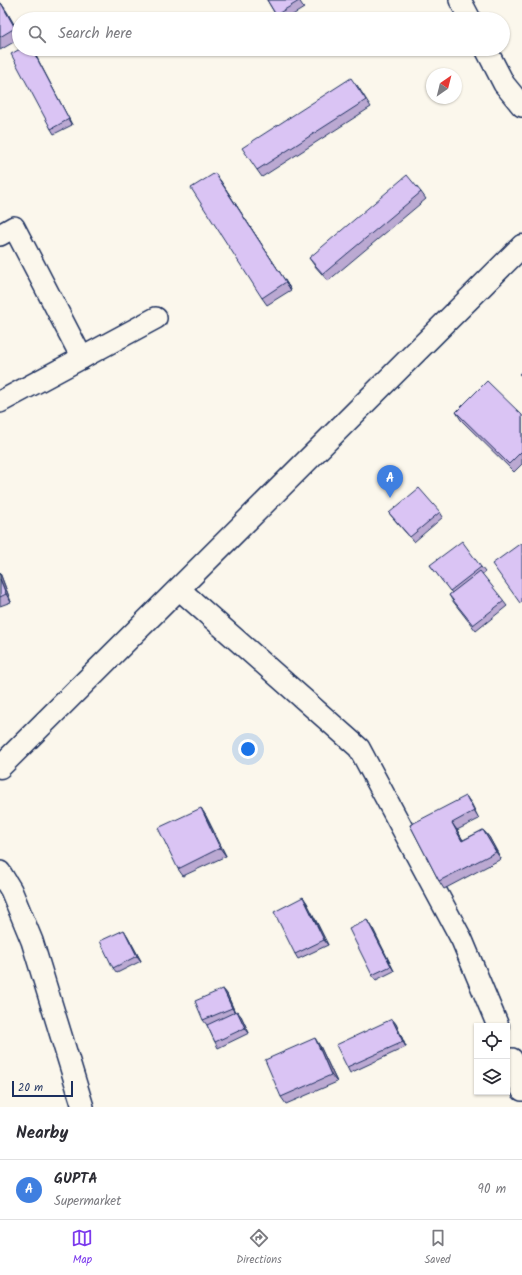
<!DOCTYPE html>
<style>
body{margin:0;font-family:Kalam,sans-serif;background:#f2f2f3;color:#2b2b33}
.controls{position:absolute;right:12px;bottom:12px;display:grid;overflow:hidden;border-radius:0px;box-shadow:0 1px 3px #0004}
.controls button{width:36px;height:36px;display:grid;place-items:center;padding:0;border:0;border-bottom:1px solid #e1e1e2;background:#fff;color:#2b2b33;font:20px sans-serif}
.compass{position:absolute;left:426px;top:68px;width:36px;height:36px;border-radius:50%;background:#fff;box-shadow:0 1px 3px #0004;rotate:35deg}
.scale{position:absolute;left:12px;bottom:10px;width:61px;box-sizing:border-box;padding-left:4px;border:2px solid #1b2f5e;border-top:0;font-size:11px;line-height:14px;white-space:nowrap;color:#1b2f5e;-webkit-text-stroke:3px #fbf7ec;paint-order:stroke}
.you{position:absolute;left:248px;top:749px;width:14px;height:14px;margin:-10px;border:3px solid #fff;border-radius:50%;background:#1a73e8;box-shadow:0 0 0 6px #1a73e833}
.badge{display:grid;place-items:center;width:26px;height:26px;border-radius:50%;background:#7c3aed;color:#fff;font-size:13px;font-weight:700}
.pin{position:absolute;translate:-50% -33px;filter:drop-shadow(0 1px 2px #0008)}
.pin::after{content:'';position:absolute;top:21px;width:14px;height:12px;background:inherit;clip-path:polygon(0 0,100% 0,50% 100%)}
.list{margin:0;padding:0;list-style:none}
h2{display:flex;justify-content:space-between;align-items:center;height:52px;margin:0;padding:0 16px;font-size:17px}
h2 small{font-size:13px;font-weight:400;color:#7c7c81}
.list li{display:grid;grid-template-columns:26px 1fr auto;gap:12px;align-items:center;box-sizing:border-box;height:60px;padding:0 16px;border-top:1px solid #e1e1e2}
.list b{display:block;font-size:15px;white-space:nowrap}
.list p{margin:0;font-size:13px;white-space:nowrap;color:#7c7c81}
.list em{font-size:13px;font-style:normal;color:#7c7c81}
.icon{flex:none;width:22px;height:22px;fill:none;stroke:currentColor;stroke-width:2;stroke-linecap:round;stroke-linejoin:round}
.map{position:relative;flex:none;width:522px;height:1107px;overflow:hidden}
.search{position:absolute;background:#fff;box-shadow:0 1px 3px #0004;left:12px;right:12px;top:12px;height:44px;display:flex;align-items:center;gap:10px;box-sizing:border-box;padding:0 14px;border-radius:22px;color:#7c7c81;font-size:15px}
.sheet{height:112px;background:#fff}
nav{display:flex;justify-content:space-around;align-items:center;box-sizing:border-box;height:56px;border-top:1px solid #e1e1e2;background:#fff;font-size:11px;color:#7c7c81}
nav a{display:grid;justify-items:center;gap:2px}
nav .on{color:#7c3aed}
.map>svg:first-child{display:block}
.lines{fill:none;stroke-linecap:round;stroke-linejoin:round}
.minor-casing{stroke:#1b2f5e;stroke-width:24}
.major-casing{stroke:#1b2f5e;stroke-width:25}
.minor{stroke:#fbf7ec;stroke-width:21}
.major{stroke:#fbf7ec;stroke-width:22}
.wall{fill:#bba9d2;stroke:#1b2f5e}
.shaded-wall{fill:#9989ab;stroke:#1b2f5e}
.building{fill:#dac4f4;stroke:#1b2f5e}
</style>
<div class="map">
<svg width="522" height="1107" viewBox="0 0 522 1107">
<rect width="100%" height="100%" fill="#fbf7ec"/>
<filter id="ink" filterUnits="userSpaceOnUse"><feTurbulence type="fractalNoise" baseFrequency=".025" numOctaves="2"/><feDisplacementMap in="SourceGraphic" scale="8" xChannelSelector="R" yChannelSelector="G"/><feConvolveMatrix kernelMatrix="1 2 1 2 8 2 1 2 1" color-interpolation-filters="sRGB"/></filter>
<g filter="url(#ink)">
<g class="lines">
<g class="minor-casing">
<g id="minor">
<polyline points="460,0 470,19"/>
<polyline points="486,49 504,84 522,106"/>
<polyline points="0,235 14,227 82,358"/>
<polyline points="0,402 156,318"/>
<polyline points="179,589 359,748 462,940 498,1026"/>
<polyline points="0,872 11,890 32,941 83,1107"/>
<polyline points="512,1059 522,1090"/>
</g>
</g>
<g class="major-casing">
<polyline id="major" points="0,767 522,246"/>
</g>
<use href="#minor" class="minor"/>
<use href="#major" class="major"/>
</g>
<g class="wall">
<polygon points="267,0 299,0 304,8 286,19 278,19"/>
<polygon points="0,3 1,3 7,12 19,33 19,39 0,50"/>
<polygon points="20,49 72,125 54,134 51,129"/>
<polygon points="357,85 371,107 262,177 257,170"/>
<polygon points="220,180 291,290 267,305 262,298"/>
<polygon points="421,192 426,199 328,281 314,265 309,258"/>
<polygon points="456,412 522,415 522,464 514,472 461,420"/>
<polygon points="440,512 443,517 414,542 393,518 389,513"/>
<polygon points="430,565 481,567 485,572 482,574 507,606 476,631 452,600 449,595 452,593"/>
<polygon points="0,573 11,602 0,606"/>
<polygon points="471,803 479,819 457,830 463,840 483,830 489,837 501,859 444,889 439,881 410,825"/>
<polygon points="201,808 206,816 226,856 183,876 178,869"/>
<polygon points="303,897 307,903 328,945 298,959 295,954"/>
<polygon points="367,920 371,925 394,971 376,980 372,975"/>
<polygon points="127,935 141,961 117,973 113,968"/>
<polygon points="223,989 227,994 235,1012 241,1016 249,1033 218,1048 215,1042 207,1025 203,1020"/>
<polygon points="392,1019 396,1024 406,1047 350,1073 347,1067"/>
<polygon points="320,1046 337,1082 286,1104 281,1097"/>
</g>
<g class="shaded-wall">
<polygon points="1,3 7,12 19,34 15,28"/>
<polygon points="32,49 33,50 72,125 69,119"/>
<polygon points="215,173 220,180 291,290 286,282"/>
<polygon points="0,573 11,602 6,594 0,579"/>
<polygon points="466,796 471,803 479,819 474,811"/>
<polygon points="201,808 206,816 226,856 220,848"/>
<polygon points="452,823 457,830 467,848 462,841"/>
<polygon points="483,830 489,837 501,859 496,852"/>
<polygon points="303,897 307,903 328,945 324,940"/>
<polygon points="367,920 371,925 394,971 391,966"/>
<polygon points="124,930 127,935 141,961 137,956"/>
<polygon points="223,989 227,994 235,1013 232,1008"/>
<polygon points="237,1011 241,1016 249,1033 245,1028"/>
<polygon points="392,1019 396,1024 406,1047 403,1042"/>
<polygon points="315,1038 320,1046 337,1082 331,1075"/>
</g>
<g class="building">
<polygon points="267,0 299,0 299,1 276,15"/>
<polygon points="0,3 1,3 15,28 0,37"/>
<polygon points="20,49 32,49 69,119 51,129 11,54"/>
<polygon points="351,78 366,100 257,170 242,148"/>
<polygon points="215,173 286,282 262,298 191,188"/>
<polygon points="407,175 421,192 323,274 309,258"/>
<polygon points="522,371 522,376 519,374"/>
<polygon points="487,381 522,415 522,451 509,464 456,412"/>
<polygon points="419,488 440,512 410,537 389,513"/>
<polygon points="462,541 481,567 450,591 430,565"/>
<polygon points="521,543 522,544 522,602 520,603 492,564"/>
<polygon points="480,571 504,601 473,625 449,595"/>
<polygon points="0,579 6,594 0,597"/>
<polygon points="466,796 474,811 452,823 462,841 483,830 496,852 439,881 410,825"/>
<polygon points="201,808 220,848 178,869 158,828"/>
<polygon points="303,897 324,940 295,954 274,912"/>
<polygon points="367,920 391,966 372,975 349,929"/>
<polygon points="124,930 137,956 113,968 100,941"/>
<polygon points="223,989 232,1008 203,1020 195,1001"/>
<polygon points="237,1011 245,1028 215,1042 207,1025"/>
<polygon points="392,1019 403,1042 347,1067 336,1045"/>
<polygon points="315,1038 331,1075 281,1097 265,1060"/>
</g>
</g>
</svg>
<div class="controls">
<button><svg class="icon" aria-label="locate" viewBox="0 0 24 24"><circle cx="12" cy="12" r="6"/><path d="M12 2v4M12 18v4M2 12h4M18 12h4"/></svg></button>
<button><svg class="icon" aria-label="layers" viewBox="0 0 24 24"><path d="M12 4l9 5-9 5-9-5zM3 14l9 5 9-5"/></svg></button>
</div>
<svg class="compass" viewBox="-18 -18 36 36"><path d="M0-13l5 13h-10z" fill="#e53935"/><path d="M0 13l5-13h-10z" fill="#7c7c81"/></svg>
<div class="scale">20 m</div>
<div class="you"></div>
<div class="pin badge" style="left:390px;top:498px;background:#3f7fe0">A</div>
<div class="search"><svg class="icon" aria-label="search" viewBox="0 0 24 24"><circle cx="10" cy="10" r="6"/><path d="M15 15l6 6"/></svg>Search here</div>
</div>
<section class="sheet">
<h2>Nearby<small></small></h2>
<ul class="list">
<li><span class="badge" style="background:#3f7fe0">A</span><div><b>GUPTA</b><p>Supermarket</p></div><em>90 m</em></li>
</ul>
</section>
<nav>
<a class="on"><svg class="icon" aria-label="map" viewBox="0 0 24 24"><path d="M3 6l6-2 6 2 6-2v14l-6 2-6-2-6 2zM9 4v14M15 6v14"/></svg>Map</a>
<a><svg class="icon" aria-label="directions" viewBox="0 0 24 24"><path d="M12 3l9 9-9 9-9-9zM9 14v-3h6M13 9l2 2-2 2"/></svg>Directions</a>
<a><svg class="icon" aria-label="saved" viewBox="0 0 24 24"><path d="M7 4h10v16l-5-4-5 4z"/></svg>Saved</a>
</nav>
